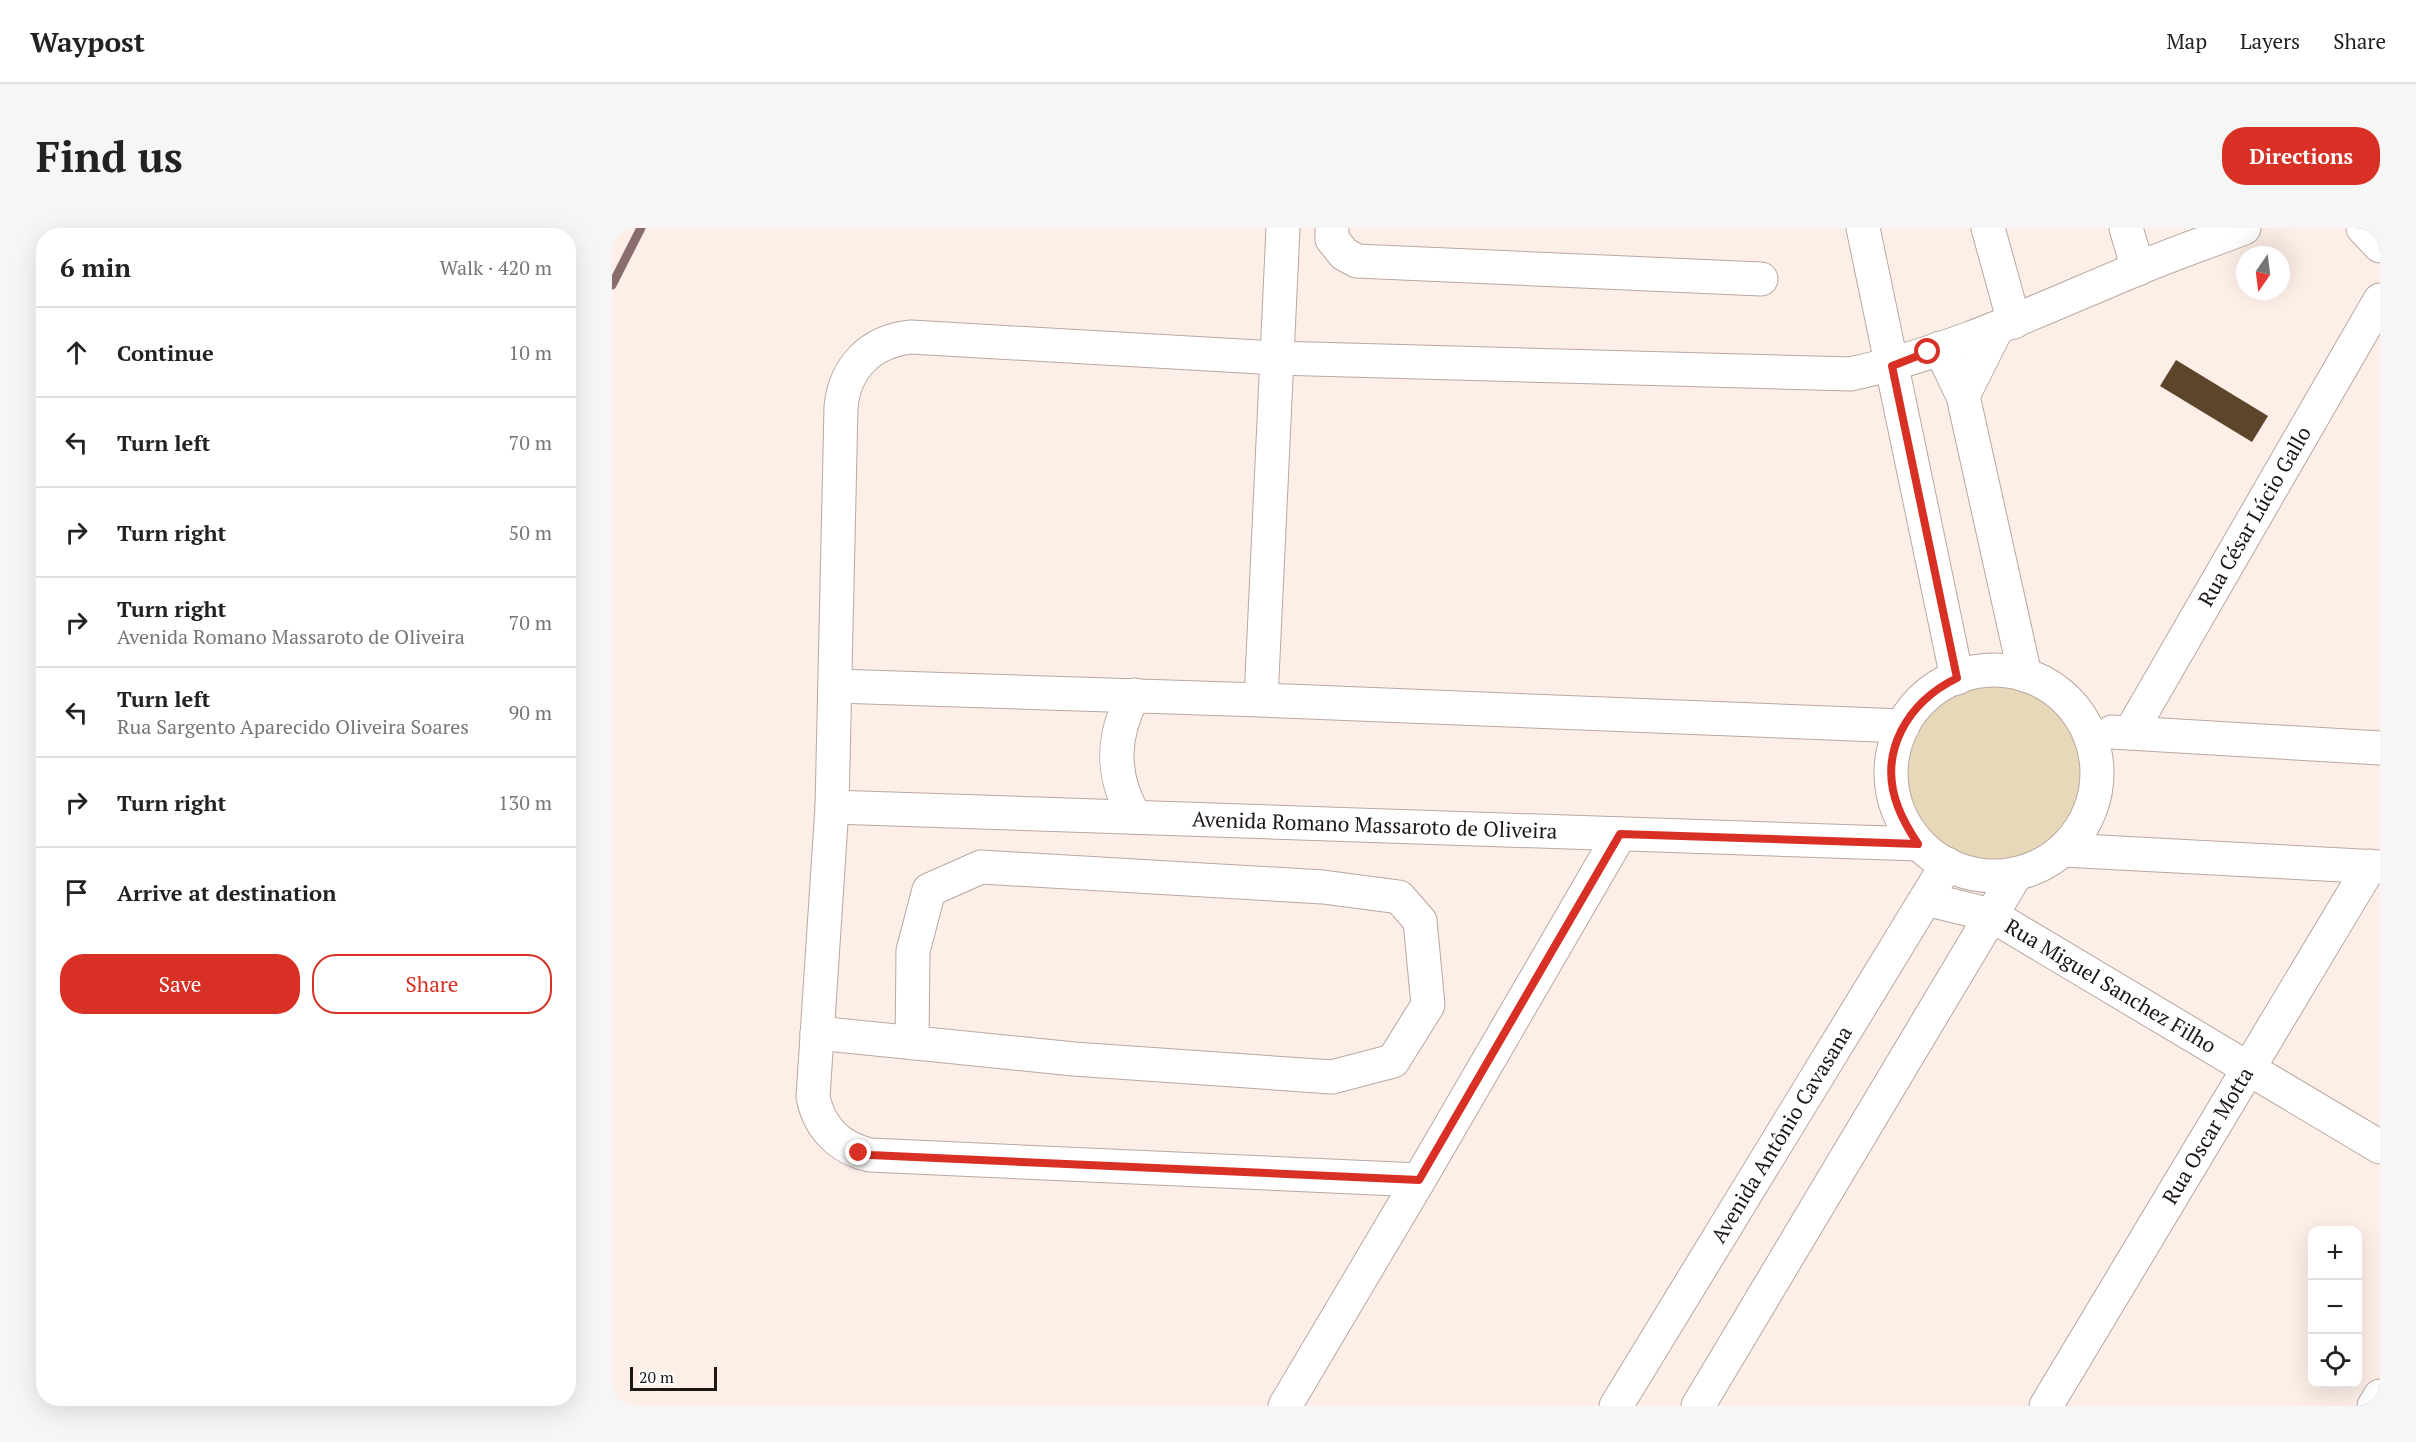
<!DOCTYPE html>
<meta charset="utf-8">
<style>
body{margin:0;font-family:"PT Serif",serif;background:#f6f6f6;color:#222}
.controls{position:absolute;right:18px;bottom:18px;display:grid;overflow:hidden;border-radius:12px;box-shadow:0 6px 24px #0002}
.controls button{width:54px;height:54px;display:grid;place-items:center;padding:0;border:0;border-bottom:2px solid #e0e0e0;background:#fff;color:#222;font:30px sans-serif}
.compass{position:absolute;left:1624px;top:18px;width:54px;height:54px;border-radius:50%;background:#fff;box-shadow:0 6px 24px #0002;rotate:194deg}
.scale{position:absolute;left:18px;bottom:15px;width:87px;box-sizing:border-box;padding-left:6px;border:3px solid #1d1714;border-top:0;font-size:16px;line-height:21px;white-space:nowrap;color:#1d1714;-webkit-text-stroke:4px #fff;paint-order:stroke}
.stop{position:absolute;width:18px;height:18px;margin:-14px;border:4px solid #d93025;border-radius:50%;background:#fff}
.stop.end{background:#d93025;border-color:#fff;box-shadow:0 2px 6px #0008}
.list{margin:0;padding:0;list-style:none}
h2{display:flex;justify-content:space-between;align-items:center;height:78px;margin:0;padding:0 24px;font-size:26px}
h2 small{font-size:20px;font-weight:400;color:#767676}
.list li{display:grid;grid-template-columns:39px 1fr auto;gap:18px;align-items:center;box-sizing:border-box;height:90px;padding:0 24px;border-top:2px solid #e0e0e0}
.list b{display:block;font-size:22px;white-space:nowrap}
.list p{margin:0;font-size:20px;white-space:nowrap;color:#767676}
.list em{font-size:20px;font-style:normal;color:#767676}
.actions{display:flex;gap:12px;padding:18px 24px}
.actions a{flex:1;padding:14px 0;border:2px solid #d93025;border-radius:24px;text-align:center;font-size:21px;color:#d93025}
.actions .main{background:#d93025;color:#fff}
.icon{flex:none;width:33px;height:33px;fill:none;stroke:currentColor;stroke-width:2;stroke-linecap:round;stroke-linejoin:round}
.map{position:relative;flex:none;width:1768px;height:1178px;overflow:hidden;border-radius:24px}
header{display:flex;align-items:center;gap:36px;box-sizing:border-box;height:84px;padding:0 30px;background:#fff;border-bottom:2px solid #e0e0e0}
header strong{font-size:28px}
nav{display:flex;gap:33px;margin-inline-start:auto;font-size:21px}
.intro{display:flex;align-items:center;justify-content:space-between;box-sizing:border-box;height:144px;padding:0 36px}
h1{margin:0;font-size:42px}
.button{padding:15px 27px;border-radius:24px;background:#d93025;color:#fff;font-size:21px;font-weight:700}
main{display:flex;gap:36px;padding:0 36px}
aside{flex:1;background:#fff;border-radius:24px;box-shadow:0 6px 24px #0002}
.map>svg:first-child{display:block}
.green{fill:#e6d8b8}
.lines{fill:none;stroke-linecap:round;stroke-linejoin:round}
.stream{stroke:#8a6c6e;stroke-width:9}
.building{fill:#5c452b}
.minor-casing{stroke:#b9a8a0;stroke-width:35}
.minor{stroke:#fff;stroke-width:33}
.route{stroke:#d93025;stroke-width:8}
.labels{text-anchor:middle;stroke-width:6;stroke-linejoin:round;paint-order:stroke}
.street-label{font-size:21px;fill:#1d1714;stroke:#fff}
</style>
<header>
<strong>Waypost</strong>
<nav><a>Map</a><a>Layers</a><a>Share</a></nav>
</header>
<div class="intro"><h1>Find us</h1><a class="button">Directions</a></div>
<main>
<aside>
<h2>6 min<small>Walk · 420 m</small></h2>
<ul class="list">
<li><svg class="icon" aria-label="ahead" viewBox="0 0 24 24"><path d="M12 20V5M6 11l6-6 6 6"/></svg><div><b>Continue</b></div><em>10 m</em></li>
<li><svg class="icon" aria-label="left" viewBox="0 0 24 24"><path d="M17 20v-9H6M10 6l-5 5 5 5"/></svg><div><b>Turn left</b></div><em>70 m</em></li>
<li><svg class="icon" aria-label="right" viewBox="0 0 24 24"><path d="M7 20v-9h11M14 6l5 5-5 5"/></svg><div><b>Turn right</b></div><em>50 m</em></li>
<li><svg class="icon" aria-label="right" viewBox="0 0 24 24"><path d="M7 20v-9h11M14 6l5 5-5 5"/></svg><div><b>Turn right</b><p>Avenida Romano Massaroto de Oliveira</p></div><em>70 m</em></li>
<li><svg class="icon" aria-label="left" viewBox="0 0 24 24"><path d="M17 20v-9H6M10 6l-5 5 5 5"/></svg><div><b>Turn left</b><p>Rua Sargento Aparecido Oliveira Soares</p></div><em>90 m</em></li>
<li><svg class="icon" aria-label="right" viewBox="0 0 24 24"><path d="M7 20v-9h11M14 6l5 5-5 5"/></svg><div><b>Turn right</b></div><em>130 m</em></li>
<li><svg class="icon" aria-label="arrive" viewBox="0 0 24 24"><path d="M6 21V4h12l-3 4 3 4H6"/></svg><div><b>Arrive at destination</b></div></li>
</ul>
<div class="actions"><a class="main">Save</a><a>Share</a></div>
</aside>
<div class="map">
<svg width="1768" height="1178" viewBox="0 0 1768 1178">
<rect width="100%" height="100%" fill="#fdeee7"/>
<circle class="green" cx="1381" cy="545" r="87"/>
<g class="lines">
<polyline class="stream" points="0,57 29,0"/>
</g>
<polygon class="building" points="1564,132 1656,188 1640,214 1548,158"/>
<g class="lines">
<g class="minor-casing">
<g id="minor">
<polyline points="720,0 720,11 732,26 745,33 1149,51"/>
<polyline points="1251,0 1345,450"/>
<polyline points="1376,0 1402,94"/>
<polyline points="1514,0 1526,41"/>
<polyline points="1751,0 1768,18"/>
<polyline points="1328,120 1351,168 1413,447"/>
<polyline points="1351,168 1385,100"/>
<circle cx="1382" cy="545" r="103"/>
<polyline points="224,458 649,472 1291,498"/>
<path d="M522 467C499 508 499 549 523 589"/>
<polyline points="649,472 671,0"/>
<polyline points="1500,504 1768,520"/>
<path id="s1" d="M1518 505 1768 72"/>
<path id="s2" d="M220 579 1306 616"/>
<polyline points="1451,622 1768,639"/>
<path id="s3" d="M1314 671 1379 687 1768 919"/>
<polyline points="205,805 462,831 720,849 781,833 816,777 808,693 787,669 711,659 369,639 317,662 301,723 300,815"/>
<path d="M807 952 258 927C227 920 207 899 201 869L220 579 229 179C233 139 259 113 299 109L664 130 1238 146C1338 125 1431 80 1525 41 1560 26 1596 14 1632 0"/>
<polyline points="673,1178 807,952 1008,606"/>
<path id="s4" d="M1004 1178 1335 636"/>
<polyline points="1086,1178 1404,646"/>
<path id="s5" d="M1434 1178 1758 638"/>
<polyline points="1762,1178 1768,1168"/>
</g>
</g>
<use href="#minor" class="minor"/>
</g>
<g class="lines">
<path class="route" d="M247 925 258 927 807 952 1008 606 1306 616C1298 604 1291 592 1286 579 1265 524 1296 474 1345 450L1280 138 1316 124"/>
</g>
<g class="labels">
<g class="street-label">
<text dy="7" stroke="none"><textPath href="#s1" startOffset="250">Rua César Lúcio Gallo</textPath></text>
<text dy="7" stroke="none"><textPath href="#s2" startOffset="543">Avenida Romano Massaroto de Oliveira</textPath></text>
<text dy="7" stroke="none"><textPath href="#s3" startOffset="206">Rua Miguel Sanchez Filho</textPath></text>
<text dy="7" stroke="none"><textPath href="#s4" startOffset="318">Avenida Antônio Cavasana</textPath></text>
<text dy="7" stroke="none"><textPath href="#s5" startOffset="315">Rua Oscar Motta</textPath></text>
</g>
</g>
</svg>
<div class="controls">
<button>+</button>
<button>−</button>
<button><svg class="icon" aria-label="locate" viewBox="0 0 24 24"><circle cx="12" cy="12" r="6"/><path d="M12 2v4M12 18v4M2 12h4M18 12h4"/></svg></button>
</div>
<svg class="compass" viewBox="-18 -18 36 36"><path d="M0-13l5 13h-10z" fill="#e53935"/><path d="M0 13l5-13h-10z" fill="#767676"/></svg>
<div class="scale">20 m</div>
<div class="stop" style="left:1316px;top:124px"></div>
<div class="stop end" style="left:247px;top:925px"></div>
</div>
</main>
